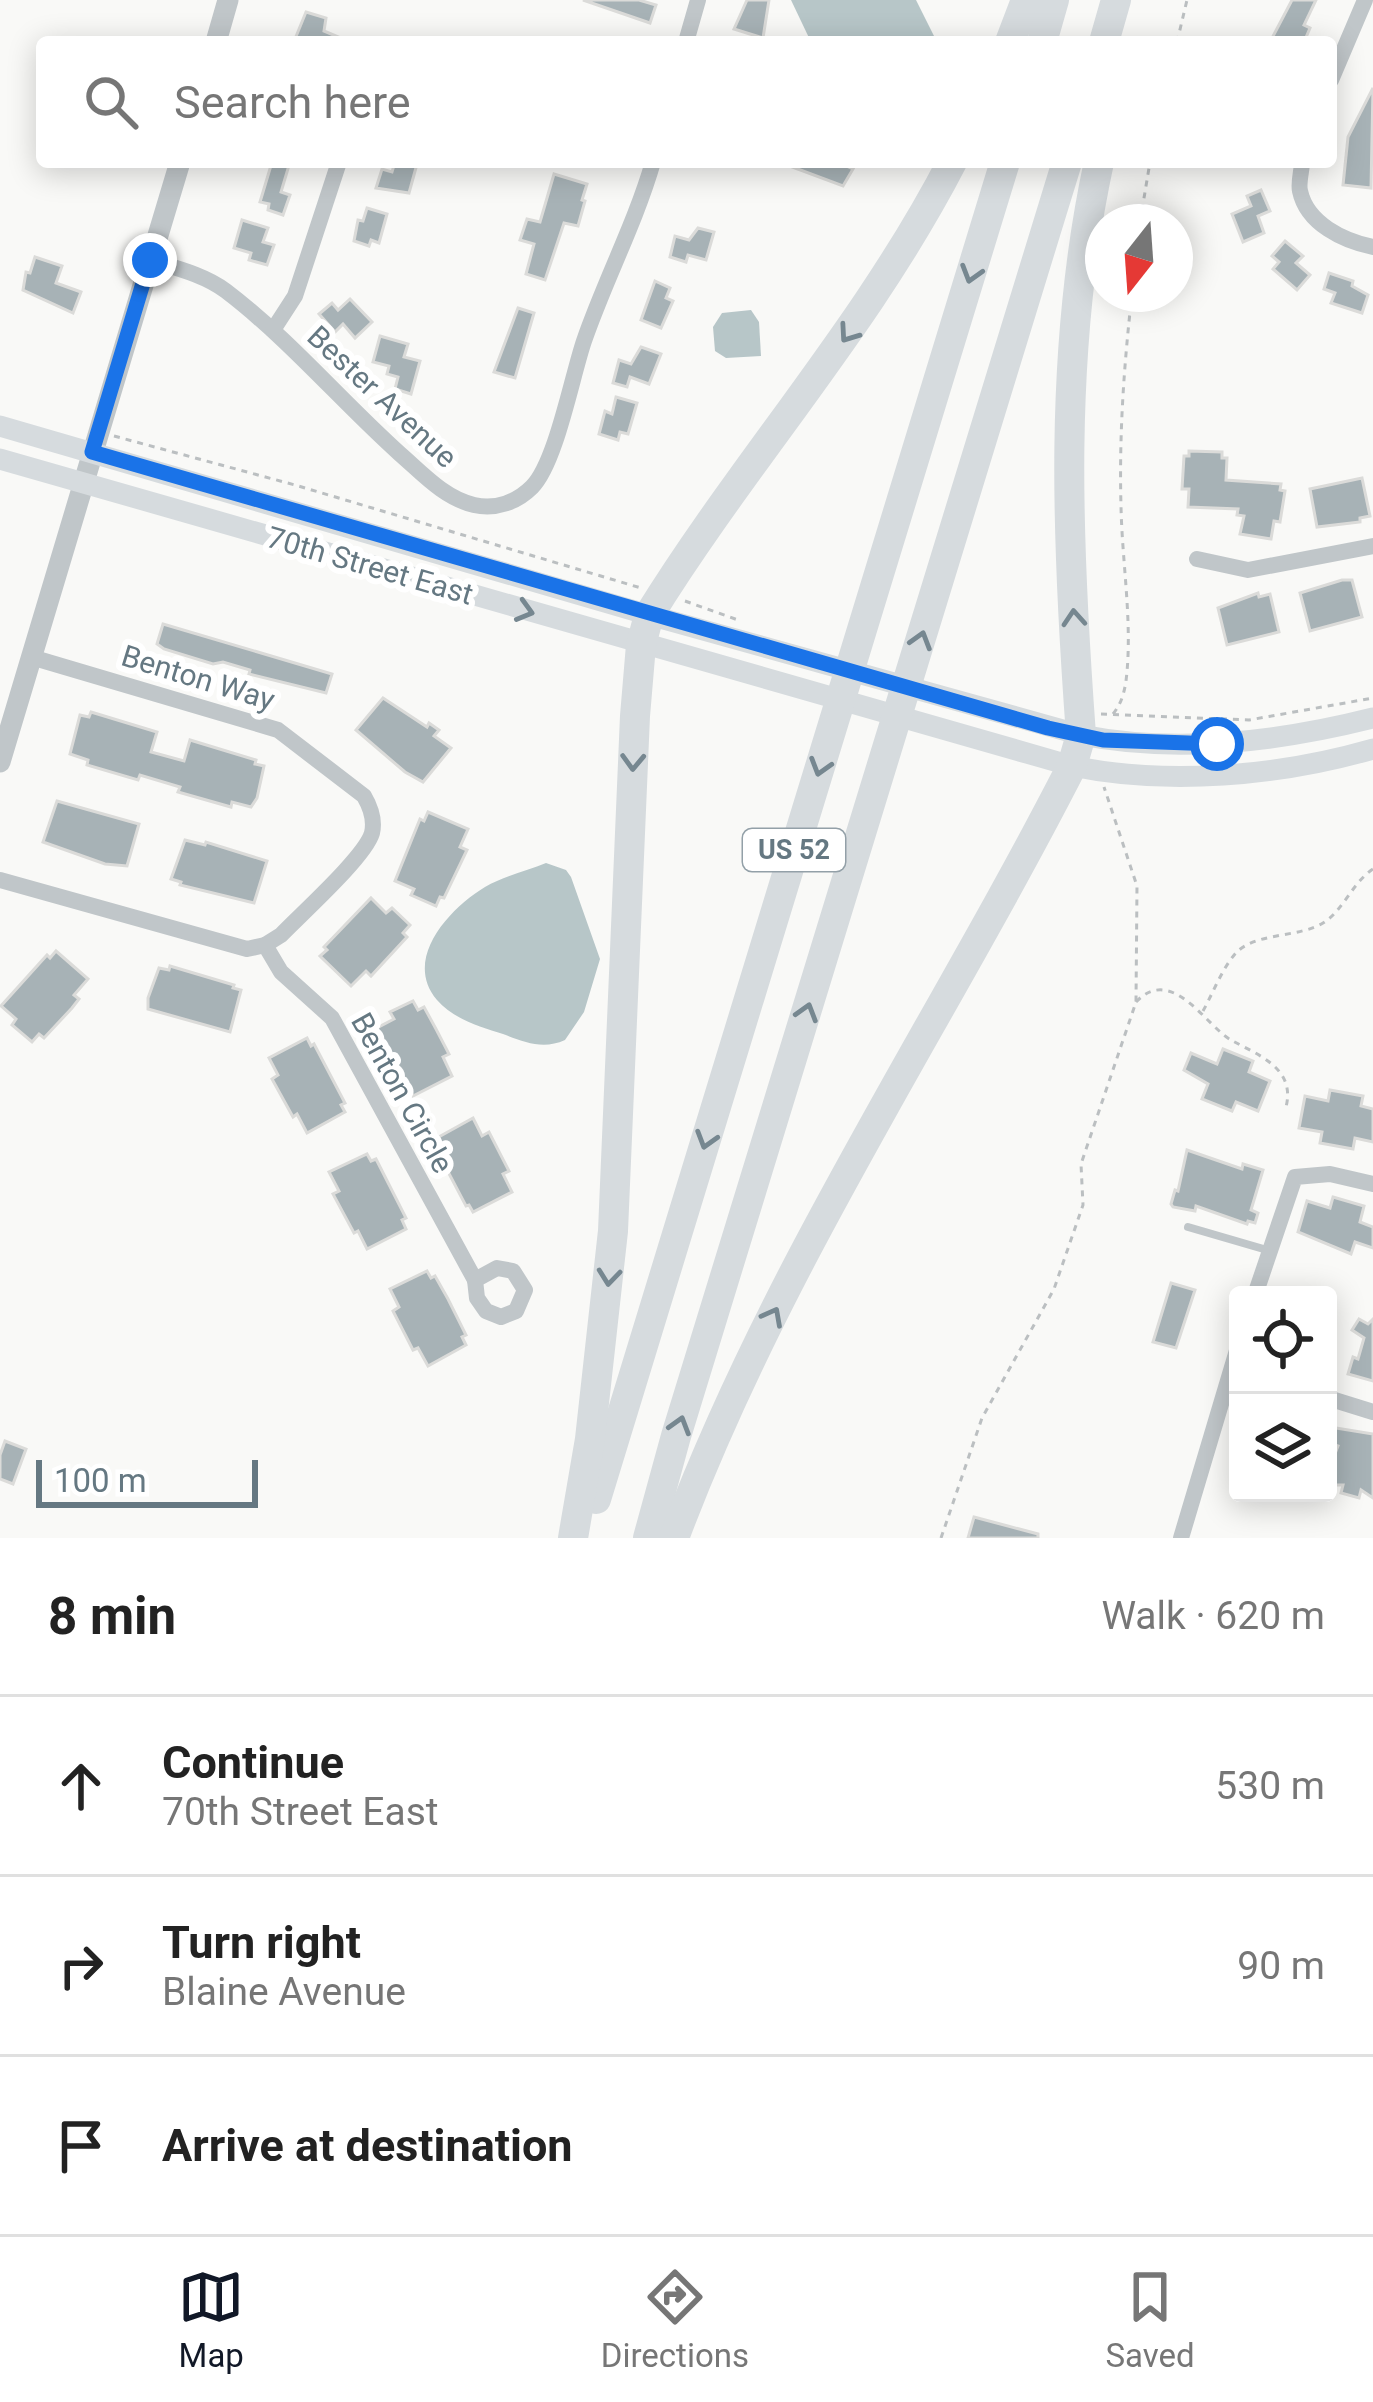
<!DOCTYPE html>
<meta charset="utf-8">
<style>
body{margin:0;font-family:Roboto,sans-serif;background:#f2f2f2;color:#222}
.controls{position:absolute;right:36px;bottom:36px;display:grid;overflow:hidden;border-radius:12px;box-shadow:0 6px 30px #0003}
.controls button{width:108px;height:108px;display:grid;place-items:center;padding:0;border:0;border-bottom:3px solid #e0e0e0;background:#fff;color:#222;font:60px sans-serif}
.compass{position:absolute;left:1085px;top:204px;width:108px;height:108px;border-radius:50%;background:#fff;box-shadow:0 6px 30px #0003;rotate:197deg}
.scale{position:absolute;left:36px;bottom:30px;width:222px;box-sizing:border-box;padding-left:12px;border:6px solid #657882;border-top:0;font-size:33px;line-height:42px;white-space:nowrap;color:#657882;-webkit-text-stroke:9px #fff;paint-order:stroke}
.stop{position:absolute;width:36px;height:36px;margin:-27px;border:9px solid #1a73e8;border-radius:50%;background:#fff}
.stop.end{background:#1a73e8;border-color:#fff;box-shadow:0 3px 12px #0008}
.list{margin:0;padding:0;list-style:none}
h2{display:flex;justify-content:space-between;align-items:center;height:156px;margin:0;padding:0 48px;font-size:51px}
h2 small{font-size:39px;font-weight:400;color:#767676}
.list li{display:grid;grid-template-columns:78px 1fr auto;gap:36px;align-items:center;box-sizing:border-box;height:180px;padding:0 48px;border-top:3px solid #e0e0e0}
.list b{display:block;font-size:45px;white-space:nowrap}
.list p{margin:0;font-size:39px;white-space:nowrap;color:#767676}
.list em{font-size:39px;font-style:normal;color:#767676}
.icon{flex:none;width:66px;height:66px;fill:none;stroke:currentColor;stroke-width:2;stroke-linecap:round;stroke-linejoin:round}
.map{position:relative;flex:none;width:1373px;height:1538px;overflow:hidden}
.search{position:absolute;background:#fff;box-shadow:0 6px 30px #0003;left:36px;right:36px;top:36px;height:132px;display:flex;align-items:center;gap:30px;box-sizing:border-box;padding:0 42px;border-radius:12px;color:#767676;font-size:45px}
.sheet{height:696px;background:#fff}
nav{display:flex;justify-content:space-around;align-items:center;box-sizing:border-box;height:168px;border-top:3px solid #e0e0e0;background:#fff;font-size:33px;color:#767676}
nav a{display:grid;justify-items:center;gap:6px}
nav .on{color:#111827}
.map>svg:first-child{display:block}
.water{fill:#b7c6c8}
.building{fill:#a7b2b6;stroke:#dbdbd9;stroke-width:3}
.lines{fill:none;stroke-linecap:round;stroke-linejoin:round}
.path{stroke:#bbbfc1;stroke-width:3;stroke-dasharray:6 6;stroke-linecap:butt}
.service{stroke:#c0c6c9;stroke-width:8}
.minor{stroke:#c0c6c9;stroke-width:16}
.tertiary{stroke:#c0c6c9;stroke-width:21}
.secondary{stroke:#d6dbde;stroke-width:21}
.motorway{stroke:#d6dbde;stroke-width:30}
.oneway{stroke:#768790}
.route{stroke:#1a73e8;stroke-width:15}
.labels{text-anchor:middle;stroke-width:12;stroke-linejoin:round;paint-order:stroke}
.shield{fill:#fff;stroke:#93a0a8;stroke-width:3}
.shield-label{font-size:27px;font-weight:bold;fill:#657882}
.street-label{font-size:30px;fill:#657882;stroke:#fff}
</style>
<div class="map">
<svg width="1373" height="1538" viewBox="0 0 1373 1538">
<rect width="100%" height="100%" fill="#f9f9f7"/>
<g class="water">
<polygon points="791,0 916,0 937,42 811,42"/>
<polygon points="751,310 759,322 761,356 726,358 715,351 713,327 722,313"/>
<path d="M546 863 566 870 571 877 600 959 584 1012 565 1040C543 1050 524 1042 503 1034 481 1027 453 1019 437 1000 402 959 450 908 485 887 503 876 527 871 546 863Z"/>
</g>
<g class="building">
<polygon points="583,0 639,0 656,5 650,23"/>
<polygon points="747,0 769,0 763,38 734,29"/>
<polygon points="1292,0 1316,0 1304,25 1310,28 1304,42 1270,42"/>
<polygon points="306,12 326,18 324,31 350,42 295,39"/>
<polygon points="1373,88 1371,188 1343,185 1348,137"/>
<polygon points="272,162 290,162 281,192 290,195 283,215 268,210 269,204 260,202"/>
<polygon points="395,162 417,164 409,193 376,188 382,169 392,172"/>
<polygon points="779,162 837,162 853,169 843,186"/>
<polygon points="554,174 587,184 582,200 585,201 578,226 564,223 545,280 526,274 534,244 520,240 527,219 540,222"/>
<polygon points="1261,190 1270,211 1258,216 1264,233 1243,242 1232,214 1251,206 1247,196"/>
<polygon points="367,208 387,214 379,243 371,240 369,246 354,241 358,220 363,221"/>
<polygon points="242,220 268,228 263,242 274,245 267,265 249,260 251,253 234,248"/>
<polygon points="698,228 714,232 706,260 688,255 686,262 670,257 675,236 689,240"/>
<polygon points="1285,241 1303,256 1296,263 1310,275 1297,290 1273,269 1279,262 1272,256"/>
<polygon points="35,257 62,266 56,283 81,292 73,313 23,290 26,272 30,273"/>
<polygon points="1329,273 1353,281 1352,286 1368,295 1362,313 1331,303 1335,293 1324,289"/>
<polygon points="655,281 670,288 666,298 673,301 661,328 641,320"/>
<polygon points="350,299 372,322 355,338 343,324 335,332 319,314 332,303 338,310"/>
<polygon points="518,308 534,313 515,378 494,372"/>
<polygon points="380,336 408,344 404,357 420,361 411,394 395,389 398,377 387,374 389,366 373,362"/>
<polygon points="641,347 661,354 649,384 630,377 627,387 613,383 619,360 631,364"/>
<polygon points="616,397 637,403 628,434 620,432 618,440 599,434 605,411 612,414"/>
<polygon points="1189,451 1222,452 1222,458 1227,458 1226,480 1281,484 1280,490 1285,491 1280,522 1274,521 1271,539 1240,534 1244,516 1237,515 1238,509 1188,507 1189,489 1182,489 1184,456 1189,456"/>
<polygon points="1362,478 1370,516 1360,518 1360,522 1317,527 1310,489"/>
<polygon points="1342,580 1352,580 1362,617 1310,631 1300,593"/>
<polygon points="1258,593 1259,597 1270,594 1279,632 1227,645 1218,608"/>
<polygon points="163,624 332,674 326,693 249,674 250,670 223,662 213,664 164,649 157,644"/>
<polygon points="383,698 427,727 429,723 439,730 434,736 451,748 423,782 405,772 356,730"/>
<polygon points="91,712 157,732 151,752 184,761 190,740 256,760 255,764 264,766 257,798 251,807 232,802 231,807 178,792 180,787 140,775 138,780 87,765 88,760 70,754 80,715 89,717"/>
<polygon points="57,801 139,824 127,866 105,864 43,842"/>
<polygon points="428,812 468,829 460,847 467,850 444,898 440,897 436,906 411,895 414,889 395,881 420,819 424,821"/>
<polygon points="185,840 205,845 206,842 267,861 254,903 180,885 181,882 171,879"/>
<polygon points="371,898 386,913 392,908 410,925 403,933 407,937 371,976 366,971 351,986 320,956 327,950 324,947"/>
<polygon points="56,951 88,979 74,995 79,999 72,1008 44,1038 39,1034 32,1042 12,1025 16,1019 1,1006 47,955 50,958"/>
<polygon points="170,966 234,985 233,988 241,990 230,1032 148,1009 148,998 159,968 169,970"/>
<polygon points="413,1001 418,1010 424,1007 436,1029 449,1054 443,1057 452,1076 413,1096 409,1087 405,1089 375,1029 394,1019 390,1012"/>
<polygon points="307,1038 311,1046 314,1044 345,1103 341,1105 345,1112 307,1133 297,1114 293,1117 272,1079 278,1075 269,1058"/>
<polygon points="1223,1049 1253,1061 1249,1072 1270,1081 1258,1111 1236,1102 1232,1111 1202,1099 1208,1084 1184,1070 1191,1053 1217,1064"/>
<polygon points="1330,1090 1363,1096 1361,1106 1373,1109 1373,1142 1355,1138 1353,1149 1320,1143 1322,1132 1299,1128 1305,1096 1328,1101"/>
<polygon points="473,1118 482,1136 489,1132 509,1171 503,1174 512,1192 473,1212 469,1205 466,1206 435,1147 438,1145 435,1139"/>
<polygon points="1187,1150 1242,1169 1243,1164 1263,1170 1251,1210 1258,1213 1255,1223 1248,1221 1247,1224 1196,1206 1195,1211 1173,1207 1171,1204 1175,1190 1178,1191"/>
<polygon points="367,1154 371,1161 376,1159 406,1218 402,1220 406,1229 367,1249 358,1231 354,1233 333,1194 339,1191 329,1172"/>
<polygon points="1333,1197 1364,1206 1360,1222 1373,1227 1373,1248 1355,1242 1351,1254 1298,1232 1307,1201 1330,1208"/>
<polygon points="427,1271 431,1278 435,1276 448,1299 466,1335 462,1337 466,1345 428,1366 418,1348 413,1350 393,1311 399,1307 390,1289"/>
<polygon points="1171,1283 1195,1290 1176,1348 1153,1342"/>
<polygon points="1359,1319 1368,1324 1373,1319 1373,1381 1348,1374 1353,1357 1358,1359 1364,1338 1352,1330"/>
<polygon points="1336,1428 1373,1434 1373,1498 1361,1490 1359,1498 1341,1493 1343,1485 1328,1485 1328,1472 1338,1446 1332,1444"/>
<polygon points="5,1441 26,1449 13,1484 0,1479 0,1455"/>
<polygon points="974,1517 1038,1534 1038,1538 968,1538"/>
</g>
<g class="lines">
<g class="path">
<polyline points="1177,42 1187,0"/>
<polyline points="1140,222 1150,162"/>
<polyline points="114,436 295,485 641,588"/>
<polyline points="685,601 738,620"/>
<polyline points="1101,714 1249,720 1373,698"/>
<path d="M1113 714C1121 704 1124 694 1126 681 1133 624 1122 563 1121 506 1119 435 1124 364 1132 294"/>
<path d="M1136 1002C1172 964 1206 1026 1231 1040 1258 1055 1296 1068 1286 1107"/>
<path d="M1203 1011C1213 993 1222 969 1235 954 1254 932 1299 938 1323 923 1343 911 1352 883 1373 869"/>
<polyline points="941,1538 982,1418 1054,1289 1083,1205 1081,1164 1136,1002 1137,886 1104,787"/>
</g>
<polyline class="service" points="1188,1227 1267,1250"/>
<g class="minor">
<polyline points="686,42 698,0"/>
<polyline points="1331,80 1365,0"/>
<path d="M1302 162C1302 170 1298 183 1300 191 1307 224 1344 241 1373 247"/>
<path d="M150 260C176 268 205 275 226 291 289 339 341 401 400 454 422 473 444 498 474 505 496 510 517 502 532 487 556 463 572 376 584 341 605 280 635 224 653 162"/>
<polyline points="273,330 295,296 339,162"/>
<polyline points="1197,559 1248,570 1373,546"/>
<path d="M0 880 247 949 265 945 281 935C301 914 365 857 372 833 375 820 371 808 364 796L278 730 31 657"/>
<polyline points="265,945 281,972 332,1018 475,1280"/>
<polygon points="497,1268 513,1271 525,1290 516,1311 501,1317 486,1311 477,1298 475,1280"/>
<polyline points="1255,1295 1295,1177 1330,1174 1373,1184"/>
<polyline points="1328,1398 1373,1412"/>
<polyline points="1181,1538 1238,1347"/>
</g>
<g class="tertiary">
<polyline points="216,42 228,0"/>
<polyline points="0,762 180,162"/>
</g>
<g class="secondary">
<path d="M0 426 649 615 1081 735C1178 754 1278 742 1373 718"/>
<path d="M0 459 1072 766C1168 786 1279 776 1373 749"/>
</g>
<g class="motorway">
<polyline points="1010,42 1026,0"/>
<polyline points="1042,42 1054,0"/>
<polyline points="1104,42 1116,0"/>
<polyline points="596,1499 1005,162"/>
<path d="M573 1538 590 1439 613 1231 635 716 641 645 649 615C745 460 868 325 952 162"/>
<polyline points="648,1538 676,1436 1067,162"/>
<path d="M674 1538C776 1266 940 1024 1072 766L1081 735C1067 545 1058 350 1099 162"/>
</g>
</g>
<defs><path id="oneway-chevron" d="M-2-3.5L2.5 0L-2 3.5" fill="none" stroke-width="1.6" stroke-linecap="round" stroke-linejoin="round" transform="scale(3)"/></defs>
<g class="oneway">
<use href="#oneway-chevron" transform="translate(971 274) rotate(107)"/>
<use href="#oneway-chevron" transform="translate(848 334) rotate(125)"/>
<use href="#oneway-chevron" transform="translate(525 611) rotate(16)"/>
<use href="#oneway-chevron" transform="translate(1074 618) rotate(-94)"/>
<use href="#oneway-chevron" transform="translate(921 640) rotate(-73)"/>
<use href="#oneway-chevron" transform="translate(633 762) rotate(92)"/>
<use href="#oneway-chevron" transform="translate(820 767) rotate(107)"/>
<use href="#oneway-chevron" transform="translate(807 1012) rotate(-73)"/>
<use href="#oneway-chevron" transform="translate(706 1140) rotate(107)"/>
<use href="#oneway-chevron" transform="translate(609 1277) rotate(96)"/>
<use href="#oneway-chevron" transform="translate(773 1316) rotate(-62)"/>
<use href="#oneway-chevron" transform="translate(680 1425) rotate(-73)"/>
</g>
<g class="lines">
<polyline class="route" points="150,260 92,452 1048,728 1103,740 1217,744"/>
</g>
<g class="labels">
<rect class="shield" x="743" y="829" width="102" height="42" rx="9"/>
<g class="shield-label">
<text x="794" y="859">US 52</text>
</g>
<g class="street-label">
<text transform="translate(382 397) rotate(43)" y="10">Bester Avenue</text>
<text transform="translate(370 566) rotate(16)" y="10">70th Street East</text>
<text transform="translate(198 678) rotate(17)" y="10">Benton Way</text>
<text transform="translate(402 1093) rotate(61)" y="10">Benton Circle</text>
</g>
</g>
</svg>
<div class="controls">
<button><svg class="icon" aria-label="locate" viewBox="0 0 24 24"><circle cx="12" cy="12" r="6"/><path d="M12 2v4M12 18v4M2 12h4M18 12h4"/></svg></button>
<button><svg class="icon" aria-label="layers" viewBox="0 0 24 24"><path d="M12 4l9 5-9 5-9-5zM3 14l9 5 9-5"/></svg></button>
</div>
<svg class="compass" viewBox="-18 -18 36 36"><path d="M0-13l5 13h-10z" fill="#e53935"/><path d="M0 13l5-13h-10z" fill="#767676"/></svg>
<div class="scale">100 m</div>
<div class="stop" style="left:1217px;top:744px"></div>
<div class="stop end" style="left:150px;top:260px"></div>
<div class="search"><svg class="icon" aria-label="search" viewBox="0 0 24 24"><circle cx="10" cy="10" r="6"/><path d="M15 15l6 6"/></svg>Search here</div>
</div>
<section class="sheet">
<h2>8 min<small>Walk · 620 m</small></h2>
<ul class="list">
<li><svg class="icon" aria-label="ahead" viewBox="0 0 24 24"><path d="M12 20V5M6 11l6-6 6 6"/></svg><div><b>Continue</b><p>70th Street East</p></div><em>530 m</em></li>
<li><svg class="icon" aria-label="right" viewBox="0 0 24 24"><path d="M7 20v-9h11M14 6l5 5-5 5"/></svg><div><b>Turn right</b><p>Blaine Avenue</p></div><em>90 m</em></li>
<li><svg class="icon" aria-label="arrive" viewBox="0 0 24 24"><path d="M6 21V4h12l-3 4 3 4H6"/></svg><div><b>Arrive at destination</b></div></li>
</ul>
</section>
<nav>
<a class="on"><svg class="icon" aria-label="map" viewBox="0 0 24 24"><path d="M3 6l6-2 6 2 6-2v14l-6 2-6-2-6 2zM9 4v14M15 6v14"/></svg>Map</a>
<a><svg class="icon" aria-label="directions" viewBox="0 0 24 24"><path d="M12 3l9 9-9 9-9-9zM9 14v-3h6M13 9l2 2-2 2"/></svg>Directions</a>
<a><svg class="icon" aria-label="saved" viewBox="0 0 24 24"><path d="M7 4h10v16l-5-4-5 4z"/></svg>Saved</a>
</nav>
